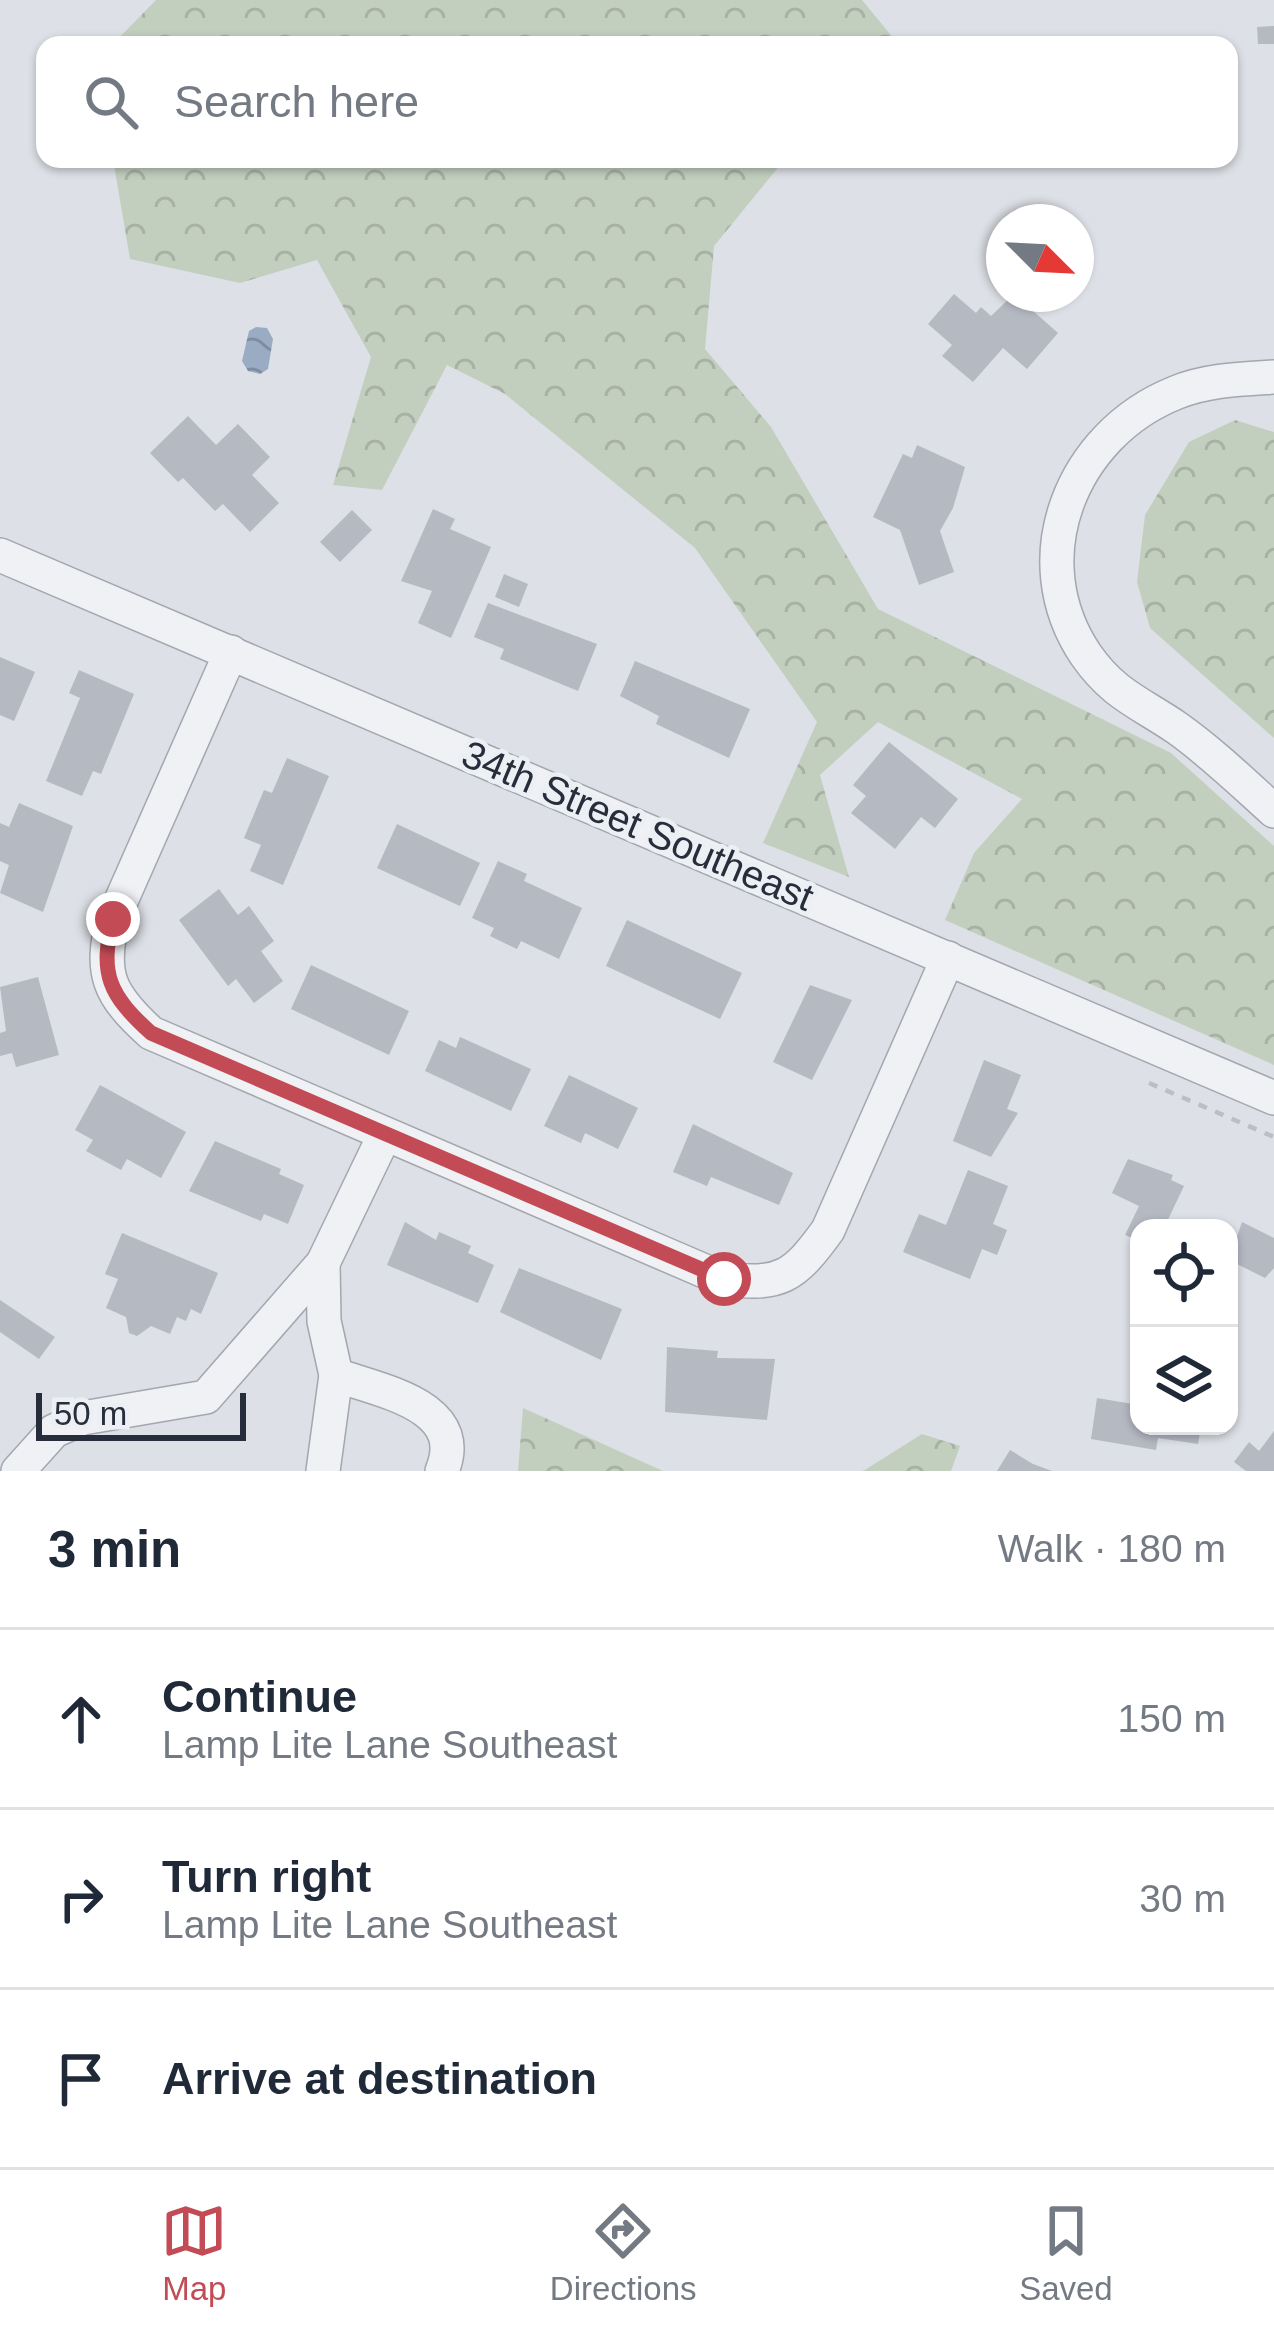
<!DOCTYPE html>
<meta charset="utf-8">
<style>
body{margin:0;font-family:Helvetica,sans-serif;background:#f6f6f7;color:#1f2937}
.controls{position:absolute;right:36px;bottom:36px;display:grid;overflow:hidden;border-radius:24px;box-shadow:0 3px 9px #0004}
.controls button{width:108px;height:108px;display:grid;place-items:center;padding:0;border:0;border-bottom:3px solid #e0e1e3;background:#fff;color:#1f2937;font:60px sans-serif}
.compass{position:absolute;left:986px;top:204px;width:108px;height:108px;border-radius:50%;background:#fff;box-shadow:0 3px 9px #0004;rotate:114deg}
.scale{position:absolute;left:36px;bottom:30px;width:210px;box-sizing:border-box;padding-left:12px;border:6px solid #282d3b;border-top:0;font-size:33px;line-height:42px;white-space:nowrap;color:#282d3b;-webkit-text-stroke:9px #eceff3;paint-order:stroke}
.stop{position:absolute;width:36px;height:36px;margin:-27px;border:9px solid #c24b55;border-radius:50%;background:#fff}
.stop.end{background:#c24b55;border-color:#fff;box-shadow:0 3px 12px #0008}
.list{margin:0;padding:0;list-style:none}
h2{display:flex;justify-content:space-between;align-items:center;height:156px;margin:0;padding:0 48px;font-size:51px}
h2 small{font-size:39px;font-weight:400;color:#747a83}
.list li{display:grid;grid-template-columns:78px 1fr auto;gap:36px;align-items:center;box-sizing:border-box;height:180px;padding:0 48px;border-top:3px solid #e0e1e3}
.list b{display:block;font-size:45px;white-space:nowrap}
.list p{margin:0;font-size:39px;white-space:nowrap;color:#747a83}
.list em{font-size:39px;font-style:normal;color:#747a83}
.icon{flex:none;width:66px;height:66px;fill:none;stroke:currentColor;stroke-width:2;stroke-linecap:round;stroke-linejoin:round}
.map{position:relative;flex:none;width:1274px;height:1471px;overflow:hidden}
.search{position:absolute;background:#fff;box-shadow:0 3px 9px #0004;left:36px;right:36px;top:36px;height:132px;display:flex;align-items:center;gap:30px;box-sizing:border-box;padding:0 42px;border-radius:24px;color:#747a83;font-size:45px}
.sheet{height:696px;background:#fff}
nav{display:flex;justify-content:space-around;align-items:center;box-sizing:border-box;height:168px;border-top:3px solid #e0e1e3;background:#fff;font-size:33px;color:#747a83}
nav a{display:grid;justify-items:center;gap:6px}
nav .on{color:#c24b55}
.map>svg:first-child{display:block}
.forest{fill:url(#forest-crowns)}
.water{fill:url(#water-waves)}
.building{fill:#b5b9c2}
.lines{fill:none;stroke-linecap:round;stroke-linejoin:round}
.minor-casing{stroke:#a3a7af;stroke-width:36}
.path{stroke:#bbbec4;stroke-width:4.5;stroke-dasharray:9 9;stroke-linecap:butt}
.minor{stroke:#eff1f4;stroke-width:33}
.route{stroke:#c24b55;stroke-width:15}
.labels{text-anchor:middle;stroke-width:9;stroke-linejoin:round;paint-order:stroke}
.street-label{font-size:39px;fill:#282d3b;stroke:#eceff3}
</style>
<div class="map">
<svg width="1274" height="1471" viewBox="0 0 1274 1471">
<defs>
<pattern id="forest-crowns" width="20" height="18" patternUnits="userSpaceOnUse" patternTransform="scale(3)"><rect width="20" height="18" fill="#c2cfbf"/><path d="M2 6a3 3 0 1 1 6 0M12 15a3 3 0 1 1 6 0" fill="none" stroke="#a7b2a5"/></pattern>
<pattern id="water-waves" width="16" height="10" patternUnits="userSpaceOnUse" patternTransform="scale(3)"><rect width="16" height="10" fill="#9aacc3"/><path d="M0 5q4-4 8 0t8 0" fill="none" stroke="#7e8ca0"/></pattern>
</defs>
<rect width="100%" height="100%" fill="#dde0e6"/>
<g class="forest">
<polygon points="156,0 862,0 899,45 112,45"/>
<polygon points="113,159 785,159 714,246 705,349 771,427 878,609 1171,753 1274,846 1274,1065 945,920 974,853 1022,799 878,722 820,775 849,877 763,843 817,722 695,548 505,394 447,365 382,490 333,485 371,357 317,260 240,283 130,259"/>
<polygon points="1235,420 1274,432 1274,738 1150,628 1137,582 1145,515 1189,442"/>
<polygon points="523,1408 663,1471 518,1471"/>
<polygon points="922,1434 960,1446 951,1471 863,1471"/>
</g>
<polygon class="water" points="256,327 267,328 273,339 268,369 260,374 248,371 242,361 249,331"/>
<g class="building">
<polygon points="1274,26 1274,44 1258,44 1257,27"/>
<polygon points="954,294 976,313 981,307 991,316 1014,294 1058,333 1027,369 1003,348 973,382 942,356 952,345 928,324"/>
<polygon points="188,416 216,445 238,424 270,457 252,475 279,503 250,532 223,504 215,511 183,478 178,482 150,453"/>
<polygon points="917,445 965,467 953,508 940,531 954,572 919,585 900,530 873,517 903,454 912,458"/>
<polygon points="433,509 455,519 450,529 491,547 451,638 418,623 432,591 401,581"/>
<polygon points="352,510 372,530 340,562 320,542"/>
<polygon points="504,574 528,584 519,607 495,597"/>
<polygon points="488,603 597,644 578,691 500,659 504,649 474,637"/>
<polygon points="0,657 35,672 14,721 0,715"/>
<polygon points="635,661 750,709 729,758 656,724 659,716 620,696"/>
<polygon points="79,670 134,694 101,774 93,771 82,796 46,781 80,698 69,693"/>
<polygon points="889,742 958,799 935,828 921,817 895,849 851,813 866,796 853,785"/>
<polygon points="287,758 329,776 283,885 250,871 261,845 244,838 264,790 272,793"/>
<polygon points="19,803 73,826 43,912 0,893 9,865 0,861 0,823 9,827"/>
<polygon points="397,824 480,863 460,906 377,868"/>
<polygon points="498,861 527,874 524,881 582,908 559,959 521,941 517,949 490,936 494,928 472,918"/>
<polygon points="219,889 238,915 249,906 274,941 261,951 283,981 254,1003 236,979 228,986 179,920"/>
<polygon points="627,920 742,973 720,1019 606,966"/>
<polygon points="311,965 409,1011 389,1055 291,1009"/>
<polygon points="38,977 59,1055 16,1067 12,1053 0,1056 0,1033 6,1031 0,987"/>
<polygon points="810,985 852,1000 812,1080 773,1062"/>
<polygon points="460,1037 531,1069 511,1111 425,1071 439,1040 456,1048"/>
<polygon points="984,1060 1021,1075 1007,1109 1018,1113 991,1157 953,1141"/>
<polygon points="569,1075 638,1108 618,1149 585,1133 581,1143 544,1126"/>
<polygon points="100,1085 186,1132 161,1178 127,1159 121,1170 86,1151 93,1140 75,1130"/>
<polygon points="693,1124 793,1173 779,1205 711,1177 707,1186 673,1172"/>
<polygon points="215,1141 281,1169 279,1174 304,1185 288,1224 264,1214 261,1221 189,1191"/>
<polygon points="1128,1159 1173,1175 1171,1180 1184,1186 1164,1228 1139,1228 1139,1241 1125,1235 1139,1206 1112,1193"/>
<polygon points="968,1170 1008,1186 993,1224 1007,1230 997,1255 982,1249 970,1279 903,1252 919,1214 946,1225"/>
<polygon points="405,1222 436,1240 439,1232 471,1246 468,1253 494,1265 478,1303 387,1265"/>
<polygon points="1242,1222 1274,1238 1274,1268 1265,1278 1229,1260"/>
<polygon points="122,1233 218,1273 201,1314 191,1309 186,1321 177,1317 170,1334 151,1326 137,1336 129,1333 126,1317 106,1308 118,1279 105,1274"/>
<polygon points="519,1268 622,1309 601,1360 500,1312"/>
<polygon points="0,1300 55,1337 39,1359 0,1332"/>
<polygon points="667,1347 718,1351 717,1358 775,1359 767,1420 665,1412"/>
<polygon points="1097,1398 1139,1405 1139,1426 1201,1426 1198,1444 1158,1438 1156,1450 1091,1439"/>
<polygon points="1274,1431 1274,1471 1246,1471 1234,1462 1249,1442 1259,1451"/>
<polygon points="1010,1450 1033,1464 1052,1471 997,1471"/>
</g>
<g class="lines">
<g class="minor-casing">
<g id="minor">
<path d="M1274 377C1241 379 1206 380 1175 393 1071 435 1021 559 1086 655 1114 695 1139 702 1177 728 1211 752 1243 783 1274 811"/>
<polyline points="0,555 1274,1098"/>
<path d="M231 652 113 919C99 974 109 995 151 1033L723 1279C781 1286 794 1277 828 1230L948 958"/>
<polyline points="323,1263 324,1321 336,1375 323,1471"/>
<path d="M336 1375C381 1391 469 1406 442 1471"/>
<polyline points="18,1471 54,1431 83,1418 206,1397 323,1263 385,1134"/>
</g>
</g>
<polyline class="path" points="1149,1083 1274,1137"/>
<use href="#minor" class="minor"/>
</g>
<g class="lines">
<path class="route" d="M113 919C99 974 109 995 151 1033L724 1279"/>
</g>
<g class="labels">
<g class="street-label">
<text transform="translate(638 825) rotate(23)" y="14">34th Street Southeast</text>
</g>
</g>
</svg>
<div class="controls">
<button><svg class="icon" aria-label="locate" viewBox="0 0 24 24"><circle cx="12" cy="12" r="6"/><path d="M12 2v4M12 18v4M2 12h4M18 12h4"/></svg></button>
<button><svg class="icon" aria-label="layers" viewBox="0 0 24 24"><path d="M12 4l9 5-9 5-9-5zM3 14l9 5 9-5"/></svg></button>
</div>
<svg class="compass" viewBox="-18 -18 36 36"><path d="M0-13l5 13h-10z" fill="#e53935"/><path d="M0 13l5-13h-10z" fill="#747a83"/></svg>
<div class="scale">50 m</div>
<div class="stop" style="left:724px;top:1279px"></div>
<div class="stop end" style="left:113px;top:919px"></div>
<div class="search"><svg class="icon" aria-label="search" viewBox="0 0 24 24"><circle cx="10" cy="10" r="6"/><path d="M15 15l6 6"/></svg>Search here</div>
</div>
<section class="sheet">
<h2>3 min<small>Walk · 180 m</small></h2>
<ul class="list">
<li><svg class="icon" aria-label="ahead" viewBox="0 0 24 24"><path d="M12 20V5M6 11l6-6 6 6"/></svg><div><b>Continue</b><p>Lamp Lite Lane Southeast</p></div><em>150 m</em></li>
<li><svg class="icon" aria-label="right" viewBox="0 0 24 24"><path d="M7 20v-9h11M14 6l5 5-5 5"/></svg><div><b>Turn right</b><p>Lamp Lite Lane Southeast</p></div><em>30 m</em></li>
<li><svg class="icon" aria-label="arrive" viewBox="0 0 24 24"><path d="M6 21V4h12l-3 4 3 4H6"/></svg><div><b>Arrive at destination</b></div></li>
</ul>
</section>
<nav>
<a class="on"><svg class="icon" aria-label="map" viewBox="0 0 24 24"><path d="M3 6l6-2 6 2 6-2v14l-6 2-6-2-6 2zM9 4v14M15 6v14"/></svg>Map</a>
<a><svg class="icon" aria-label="directions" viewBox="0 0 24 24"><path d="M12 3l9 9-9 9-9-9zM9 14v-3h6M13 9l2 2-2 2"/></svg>Directions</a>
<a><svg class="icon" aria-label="saved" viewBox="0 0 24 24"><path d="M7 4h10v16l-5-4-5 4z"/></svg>Saved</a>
</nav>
